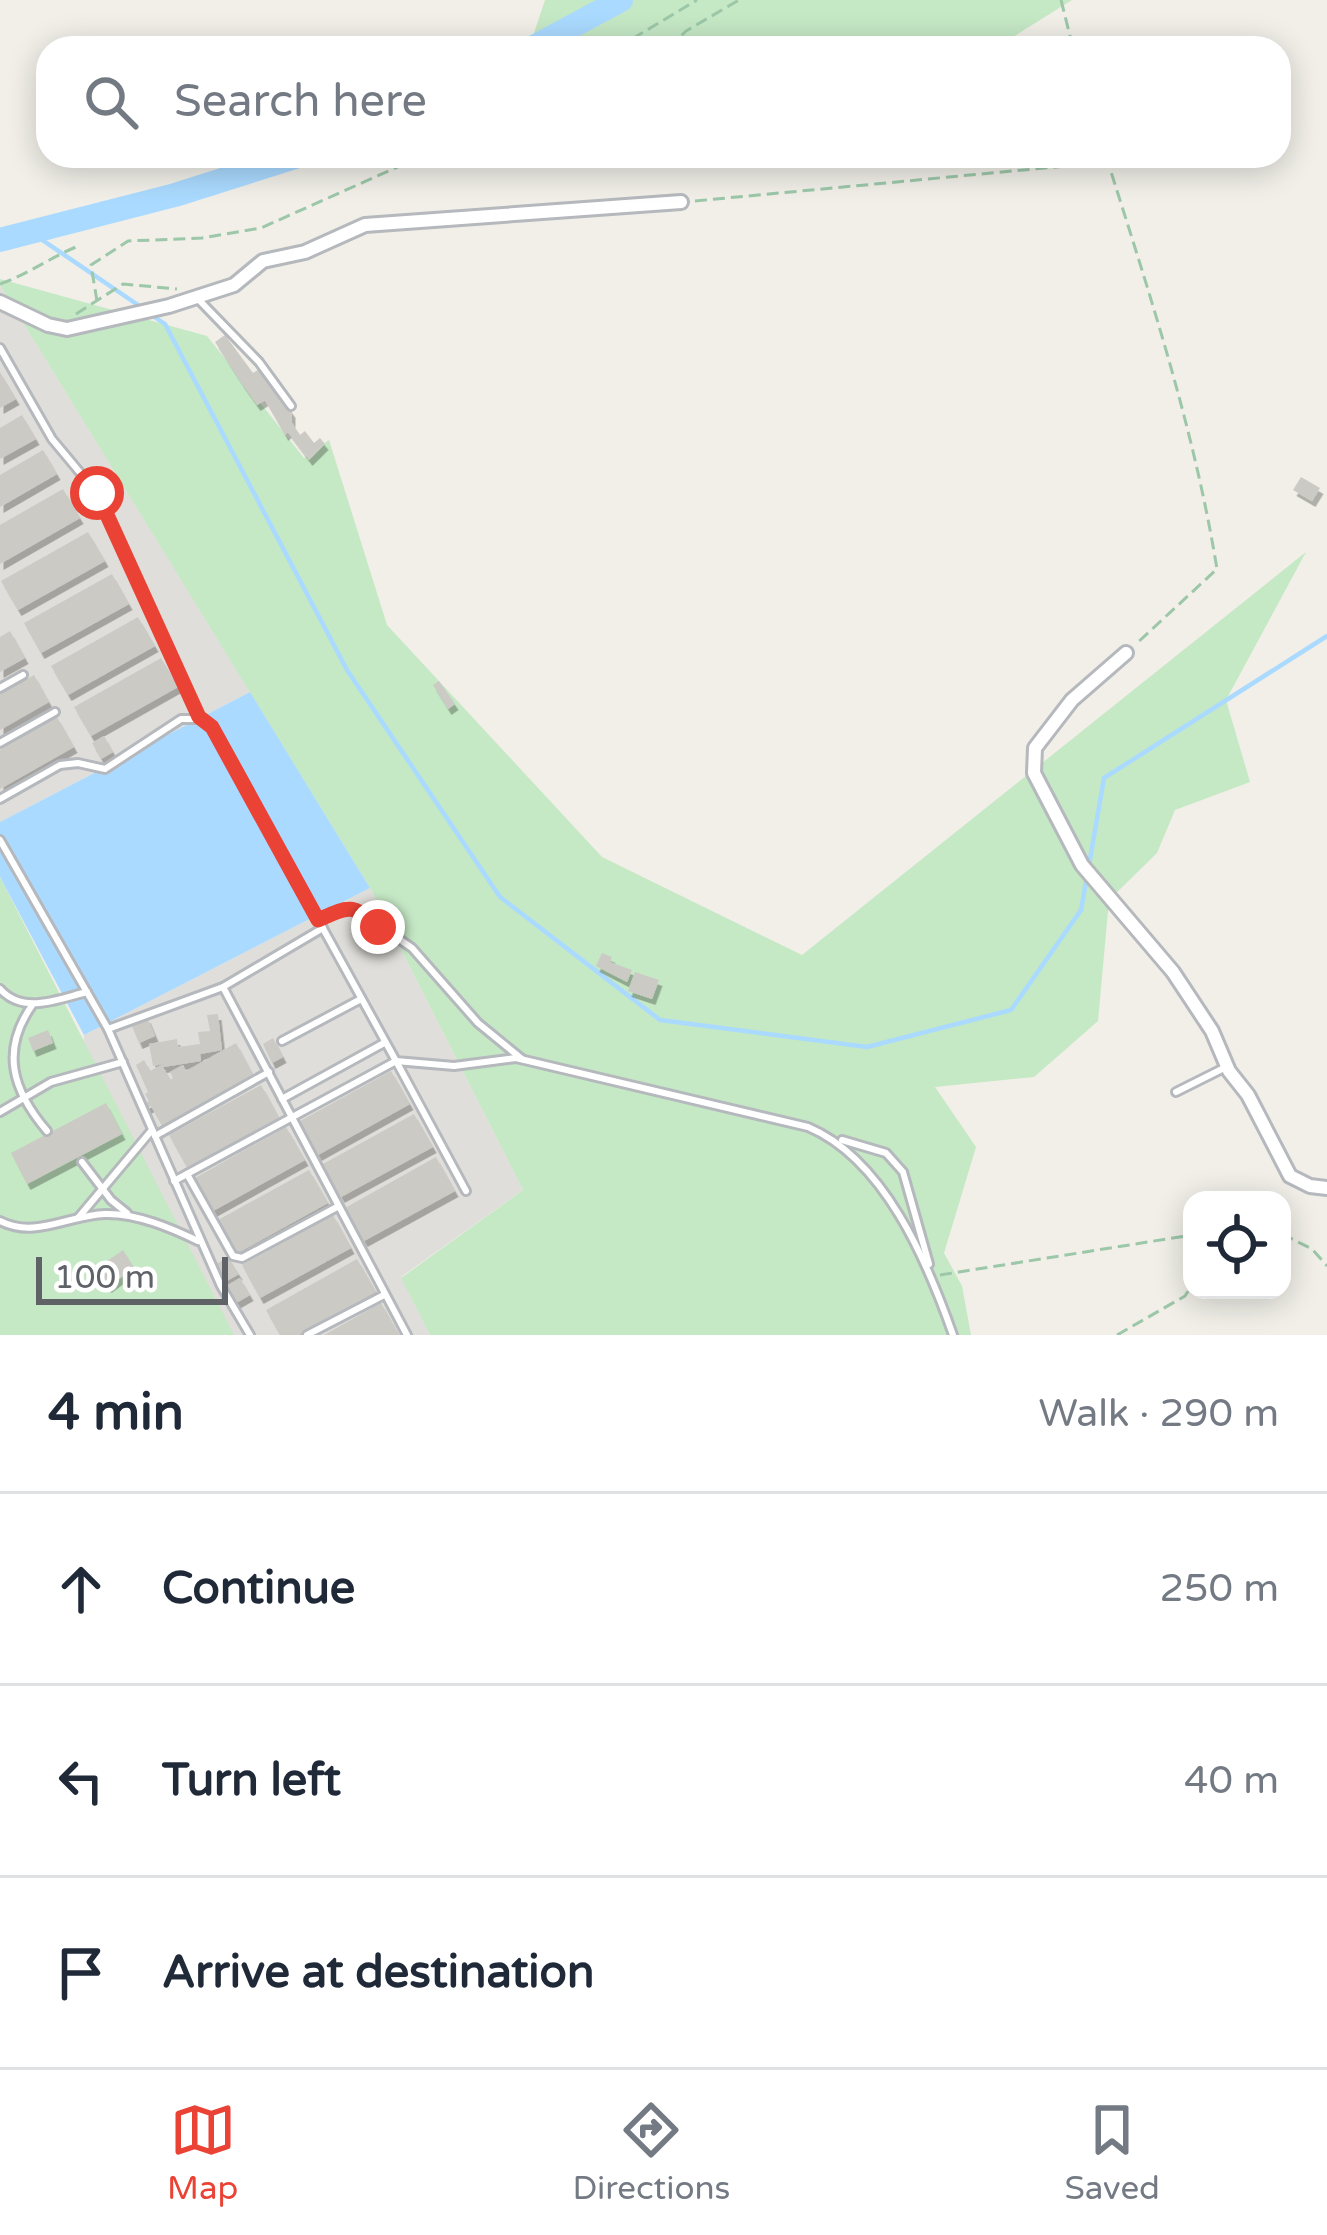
<!DOCTYPE html>
<meta charset="utf-8">
<style>
body{margin:0;font-family:"Varela Round",sans-serif;background:#f2f2f3;color:#1f2937}
.controls{position:absolute;right:36px;bottom:36px;display:grid;overflow:hidden;border-radius:24px;box-shadow:0 6px 30px #0003}
.controls button{width:108px;height:108px;display:grid;place-items:center;padding:0;border:0;border-bottom:3px solid #e0e1e3;background:#fff;color:#1f2937;font:60px sans-serif}
.scale{position:absolute;left:36px;bottom:30px;width:192px;box-sizing:border-box;padding-left:12px;border:6px solid #5f6368;border-top:0;font-size:33px;line-height:42px;white-space:nowrap;color:#5f6368;-webkit-text-stroke:9px #fff;paint-order:stroke}
.stop{position:absolute;width:36px;height:36px;margin:-27px;border:9px solid #ea4335;border-radius:50%;background:#fff}
.stop.end{background:#ea4335;border-color:#fff;box-shadow:0 3px 12px #0008}
.list{margin:0;padding:0;list-style:none}
h2{display:flex;justify-content:space-between;align-items:center;height:156px;margin:0;padding:0 48px;font-size:51px}
h2 small{font-size:39px;font-weight:400;color:#747a83}
.list li{display:grid;grid-template-columns:78px 1fr auto;gap:36px;align-items:center;box-sizing:border-box;height:192px;padding:0 48px;border-top:3px solid #e0e1e3}
.list b{display:block;font-size:45px;white-space:nowrap}
.list em{font-size:39px;font-style:normal;color:#747a83}
.icon{flex:none;width:66px;height:66px;fill:none;stroke:currentColor;stroke-width:2;stroke-linecap:round;stroke-linejoin:round}
.map{position:relative;flex:none;width:1327px;height:1335px;overflow:hidden}
.search{position:absolute;background:#fff;box-shadow:0 6px 30px #0003;left:36px;right:36px;top:36px;height:132px;display:flex;align-items:center;gap:30px;box-sizing:border-box;padding:0 42px;border-radius:36px;color:#747a83;font-size:45px}
.sheet{height:732px;background:#fff}
nav{display:flex;justify-content:space-around;align-items:center;box-sizing:border-box;height:168px;border-top:3px solid #e0e1e3;background:#fff;font-size:33px;color:#747a83}
nav a{display:grid;justify-items:center;gap:6px}
nav .on{color:#ea4335}
.map>svg:first-child{display:block}
.industrial{fill:#e0deda}
.green{fill:#c5e8c5}
.water{fill:#aadaff}
.lines{fill:none;stroke-linecap:round;stroke-linejoin:round}
.stream{stroke:#aadaff;stroke-width:4.5}
.river{stroke:#aadaff;stroke-width:24}
.building{fill:#cccac5;filter:url(#shadow)}
.service-casing{stroke:#b5b8bc;stroke-width:12}
.minor-casing{stroke:#b5b8bc;stroke-width:18}
.path{stroke:#9cc7a9;stroke-width:3;stroke-dasharray:12 6;stroke-linecap:butt}
.service{stroke:#fff;stroke-width:6}
.minor{stroke:#fff;stroke-width:12}
.route{stroke:#ea4335;stroke-width:15}
</style>
<div class="map">
<svg width="1327" height="1335" viewBox="0 0 1327 1335">
<defs>
<filter id="shadow"><feDropShadow dx="3.5" dy="6" stdDeviation="0" flood-color="#0004"/></filter>
</defs>
<rect width="100%" height="100%" fill="#f1efe8"/>
<g class="industrial">
<polygon points="0,285 250,692 0,822"/>
<polygon points="370,888 523,1190 401,1277 430,1335 233,1335 79,1095 84,1035"/>
</g>
<g class="green">
<polygon points="545,0 1072,0 995,48 529,48"/>
<polygon points="0,279 207,336 304,458 329,440 387,625 602,857 802,955 1306,552 1226,700 1250,782 1175,810 1157,853 1109,900 1098,1021 1034,1077 935,1087 976,1147 944,1253 962,1286 971,1335 430,1335 401,1278 523,1190 370,888 0,285"/>
<polygon points="0,877 234,1335 0,1335"/>
</g>
<polygon class="water" points="250,692 370,888 84,1035 0,877 0,822"/>
<g class="lines">
<g class="stream">
<polyline points="32,233 141,307"/>
<polyline points="150,314 165,324 347,670 500,897 660,1020 867,1047 1011,1010 1081,910 1087,876"/>
<polyline points="1089,865 1104,778 1327,636"/>
</g>
<g class="river">
<polyline points="532,48 621,0"/>
<polyline points="0,240 175,195 298,156"/>
</g>
</g>
<g class="building">
<polygon points="225,335 253,373 261,368 292,412 292,423 300,435 305,431 314,443 320,438 325,444 309,460 288,432 285,435 265,400 257,405 242,384 215,342"/>
<polygon points="0,372 16,399 0,408"/>
<polygon points="22,415 36,439 0,459 0,428"/>
<polygon points="43,450 57,474 0,507 0,475"/>
<polygon points="1301,477 1320,488 1312,501 1293,490"/>
<polygon points="63,489 80,518 0,564 0,525"/>
<polygon points="88,532 105,561 18,610 1,581"/>
<polygon points="112,574 129,604 41,653 24,623"/>
<polygon points="138,617 155,646 68,695 51,666"/>
<polygon points="10,631 25,658 0,672 0,637"/>
<polygon points="161,658 178,687 91,736 74,707"/>
<polygon points="34,675 49,702 0,730 0,694"/>
<polygon points="439,681 455,704 448,709 433,685"/>
<polygon points="57,717 74,747 0,789 0,750"/>
<polygon points="104,736 113,752 101,759 92,743"/>
<polygon points="602,953 612,957 610,962 632,970 627,982 596,966"/>
<polygon points="635,972 659,980 652,999 628,991"/>
<polygon points="218,1014 222,1050 200,1054 201,1061 163,1067 170,1080 173,1078 170,1072 183,1065 186,1071 236,1043 254,1077 163,1127 151,1106 146,1109 143,1104 149,1101 145,1094 148,1092 136,1065 144,1060 150,1071 163,1064 153,1066 149,1044 177,1039 178,1047 200,1044 198,1032 210,1031 207,1015"/>
<polygon points="147,1017 155,1036 139,1043 131,1024"/>
<polygon points="48,1030 53,1043 33,1051 28,1038"/>
<polygon points="273,1038 283,1057 272,1063 263,1044"/>
<polygon points="391,1071 410,1104 318,1155 300,1121"/>
<polygon points="261,1085 279,1118 188,1169 169,1135"/>
<polygon points="106,1103 122,1134 27,1184 11,1153"/>
<polygon points="414,1114 433,1147 341,1197 323,1164"/>
<polygon points="286,1127 305,1160 213,1211 195,1178"/>
<polygon points="436,1157 455,1191 364,1241 345,1208"/>
<polygon points="309,1170 328,1203 236,1254 218,1220"/>
<polygon points="333,1215 351,1248 260,1298 242,1265"/>
<polygon points="123,1250 134,1268 108,1287 97,1268"/>
<polygon points="228,1257 239,1274 225,1282 215,1265"/>
<polygon points="357,1259 376,1292 299,1335 280,1335 266,1310"/>
<polygon points="240,1278 250,1295 236,1303 226,1286"/>
<polygon points="381,1303 399,1335 324,1335"/>
</g>
<g class="lines">
<g class="service-casing">
<g id="service">
<polyline points="199,300 259,362 291,406"/>
<polyline points="0,348 52,439 97,493 199,717"/>
<polyline points="0,688 23,675"/>
<polyline points="0,743 55,712"/>
<path d="M0 799 60 765 78 763 105 769 181 719H204L212 727 396 1061 454 1066 516 1058 808 1127C884 1159 927 1261 953 1335"/>
<polyline points="0,840 108,1029 221,1286 250,1335"/>
<polyline points="318,919 345,908 356,909 412,948 478,1023 522,1059"/>
<polyline points="223,987 323,928"/>
<path d="M0 989C23 1015 58 999 87 992"/>
<path d="M33 1004C0 1050 12 1090 47 1131"/>
<polyline points="108,1029 223,987 407,1335"/>
<polyline points="282,1041 361,999"/>
<polyline points="1176,1092 1224,1068"/>
<polyline points="282,1099 384,1043"/>
<polyline points="0,1112 51,1082 123,1062"/>
<polyline points="155,1136 269,1072"/>
<polyline points="842,1140 886,1153 903,1172 929,1264"/>
<polyline points="82,1162 111,1200 127,1213"/>
<polyline points="187,1174 233,1256 242,1258 337,1207"/>
<polyline points="174,1181 396,1061 466,1191"/>
<polyline points="78,1218 152,1130"/>
<path d="M0 1221C35 1239 69 1215 105 1214 136 1213 171 1228 198 1241"/>
<polyline points="307,1335 384,1295"/>
</g>
</g>
<g class="minor-casing">
<g id="minor">
<polyline points="0,302 48,325 67,329 169,306 234,285 263,261 305,252 365,225 681,202"/>
<polyline points="1126,653 1072,700 1035,748 1034,773 1082,865 1173,972 1212,1031 1229,1071 1248,1095 1290,1176 1310,1186 1327,1188"/>
</g>
</g>
<g class="path">
<polyline points="1061,0 1073,48"/>
<polyline points="617,48 697,0"/>
<polyline points="669,48 686,31 739,0"/>
<path d="M1106 156C1149 292 1194 428 1217 569L1136 644"/>
<polyline points="695,201 1108,162"/>
<path d="M0 284C29 274 52 256 81 245"/>
<polyline points="97,301 91,265 128,241 202,238 261,228 422,156"/>
<polyline points="76,314 123,284 177,289"/>
<polyline points="1282,1234 1312,1249 1327,1266"/>
<polyline points="940,1275 1192,1235"/>
<polyline points="1117,1335 1185,1296 1192,1285"/>
</g>
<use href="#service" class="service"/>
<use href="#minor" class="minor"/>
</g>
<g class="lines">
<path class="route" d="M97 493 199 717 212 727 318 920C349 906 353 903 378 927"/>
</g>
</svg>
<div class="controls">
<button><svg class="icon" aria-label="locate" viewBox="0 0 24 24"><circle cx="12" cy="12" r="6"/><path d="M12 2v4M12 18v4M2 12h4M18 12h4"/></svg></button>
</div>
<div class="scale">100 m</div>
<div class="stop" style="left:97px;top:493px"></div>
<div class="stop end" style="left:378px;top:927px"></div>
<div class="search"><svg class="icon" aria-label="search" viewBox="0 0 24 24"><circle cx="10" cy="10" r="6"/><path d="M15 15l6 6"/></svg>Search here</div>
</div>
<section class="sheet">
<h2>4 min<small>Walk · 290 m</small></h2>
<ul class="list">
<li><svg class="icon" aria-label="ahead" viewBox="0 0 24 24"><path d="M12 20V5M6 11l6-6 6 6"/></svg><div><b>Continue</b></div><em>250 m</em></li>
<li><svg class="icon" aria-label="left" viewBox="0 0 24 24"><path d="M17 20v-9H6M10 6l-5 5 5 5"/></svg><div><b>Turn left</b></div><em>40 m</em></li>
<li><svg class="icon" aria-label="arrive" viewBox="0 0 24 24"><path d="M6 21V4h12l-3 4 3 4H6"/></svg><div><b>Arrive at destination</b></div></li>
</ul>
</section>
<nav>
<a class="on"><svg class="icon" aria-label="map" viewBox="0 0 24 24"><path d="M3 6l6-2 6 2 6-2v14l-6 2-6-2-6 2zM9 4v14M15 6v14"/></svg>Map</a>
<a><svg class="icon" aria-label="directions" viewBox="0 0 24 24"><path d="M12 3l9 9-9 9-9-9zM9 14v-3h6M13 9l2 2-2 2"/></svg>Directions</a>
<a><svg class="icon" aria-label="saved" viewBox="0 0 24 24"><path d="M7 4h10v16l-5-4-5 4z"/></svg>Saved</a>
</nav>
